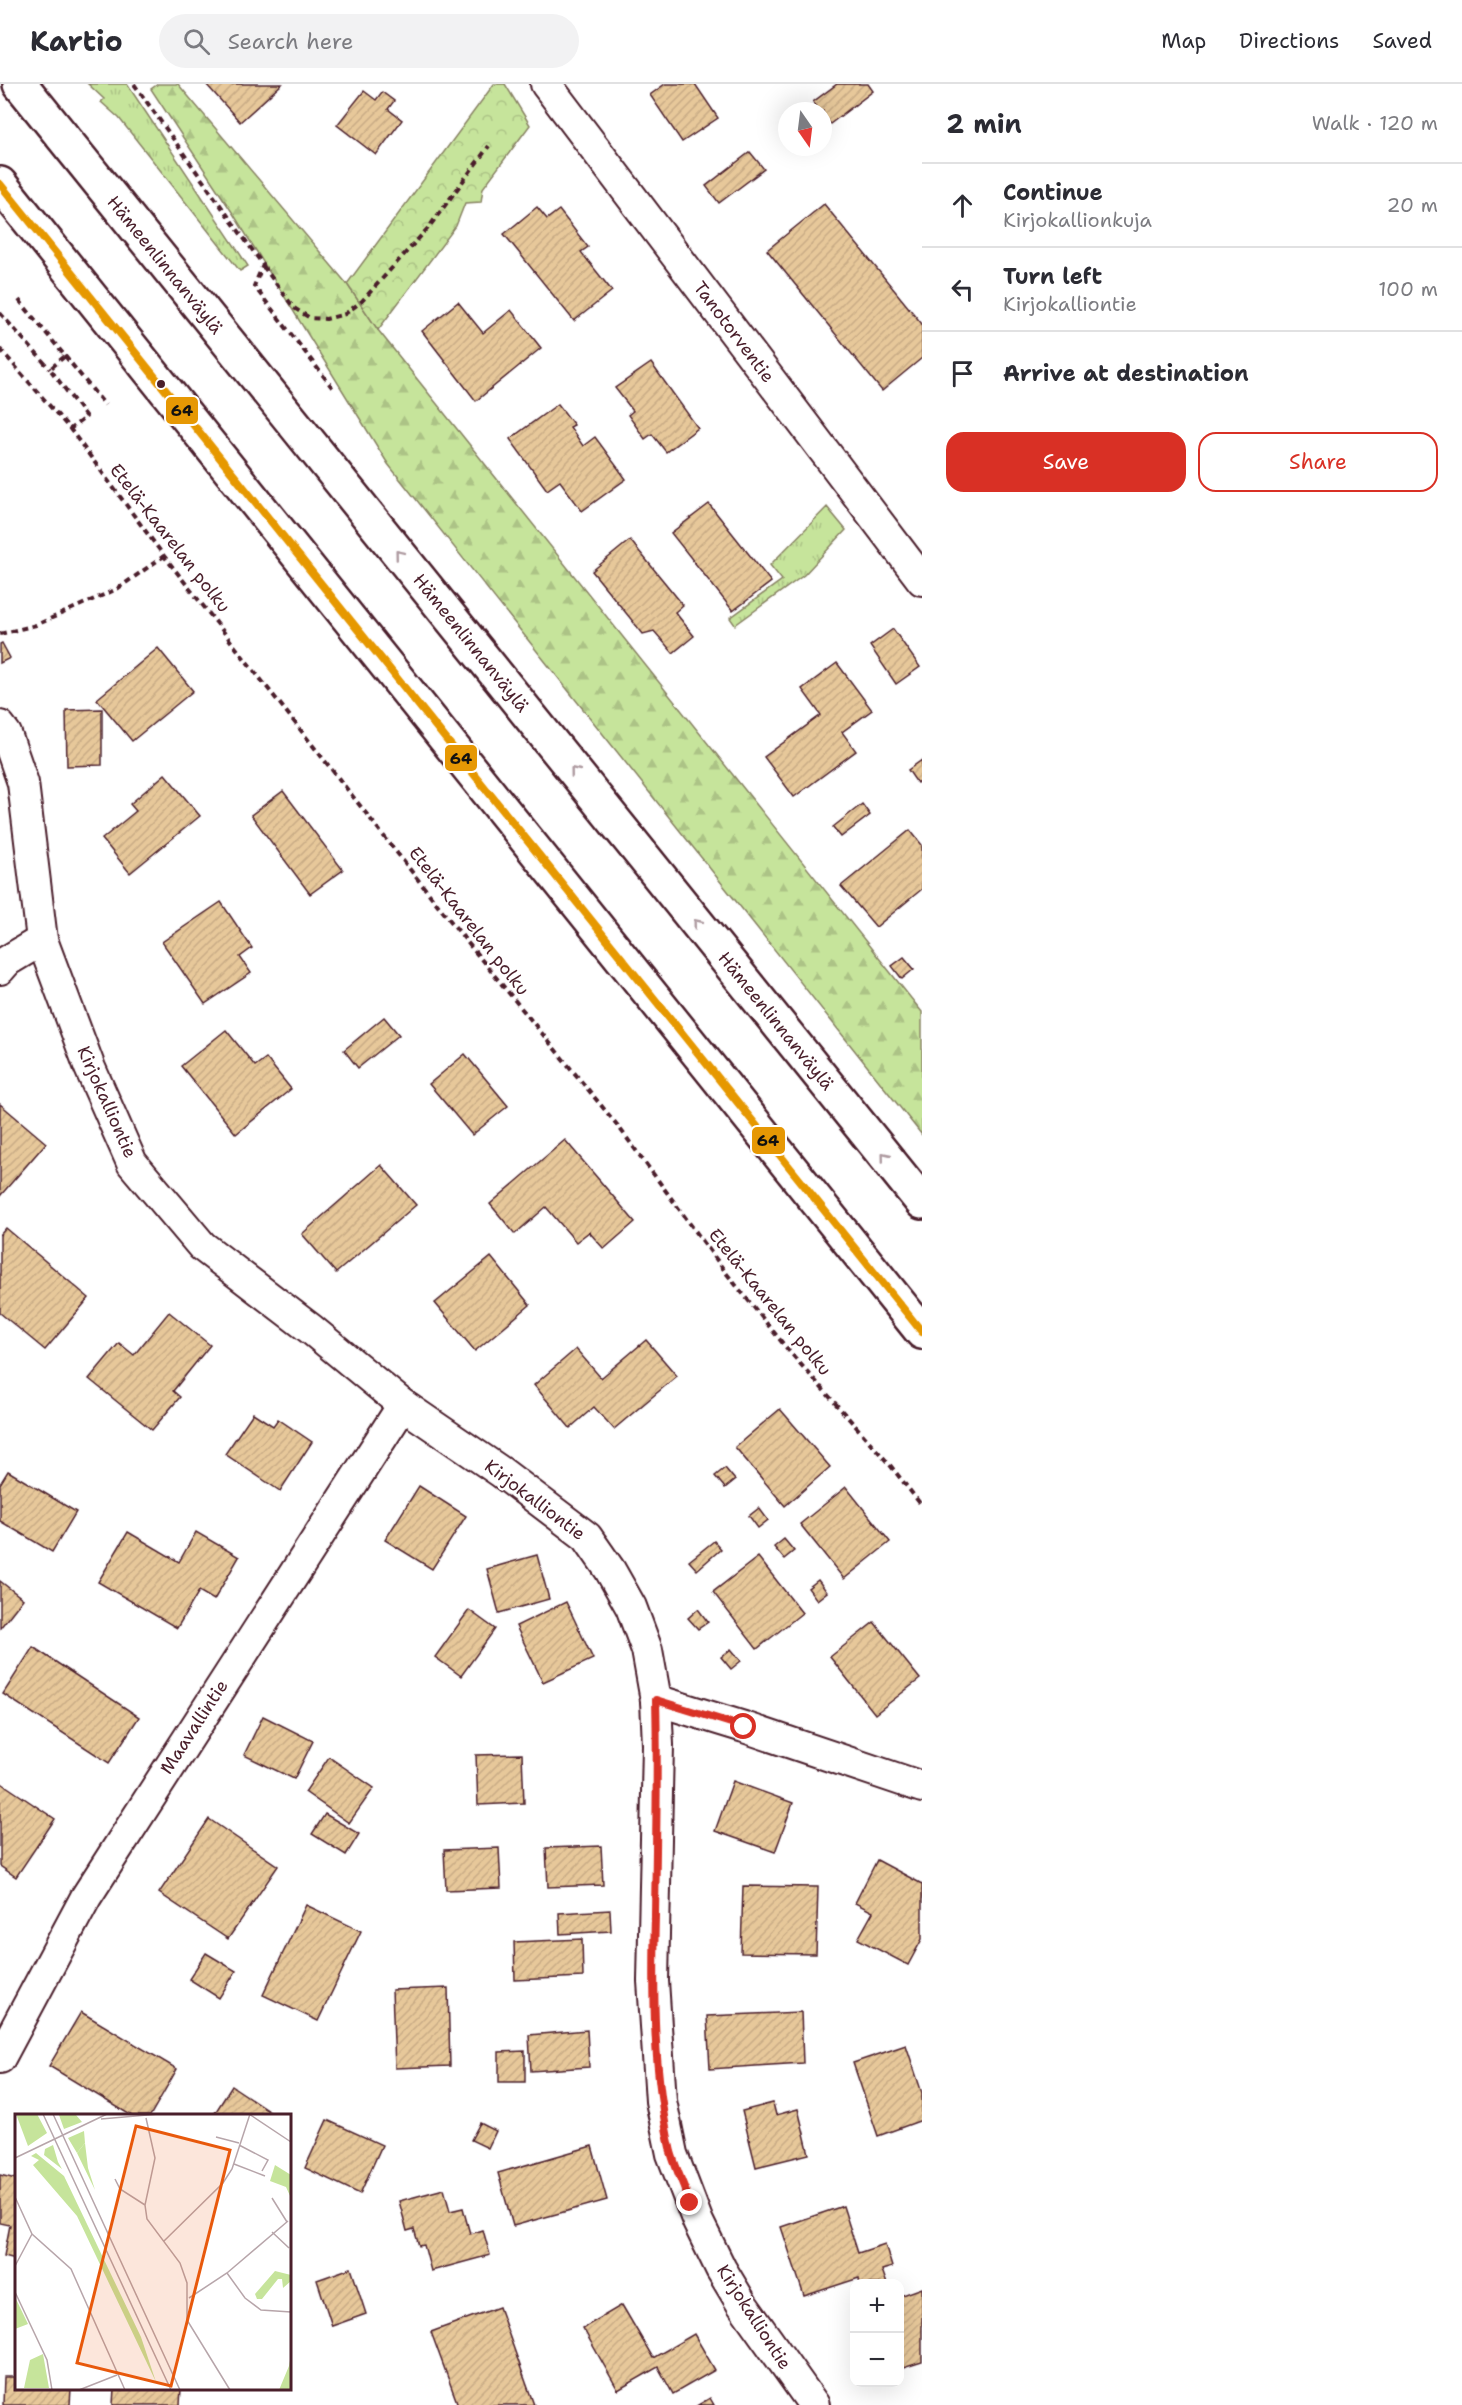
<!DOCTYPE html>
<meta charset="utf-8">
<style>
body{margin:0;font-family:"Shantell Sans",sans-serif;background:#f2f2f3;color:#2b2b33}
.controls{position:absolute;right:18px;bottom:18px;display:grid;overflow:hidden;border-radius:12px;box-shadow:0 6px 24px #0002}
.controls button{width:54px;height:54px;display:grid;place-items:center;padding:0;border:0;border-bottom:2px solid #e1e1e2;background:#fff;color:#2b2b33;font:30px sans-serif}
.compass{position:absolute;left:778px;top:18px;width:54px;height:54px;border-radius:50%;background:#fff;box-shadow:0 6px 24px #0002;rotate:166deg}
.stop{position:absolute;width:18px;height:18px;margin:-14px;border:4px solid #d93025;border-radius:50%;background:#fff}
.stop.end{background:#d93025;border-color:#fff;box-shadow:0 2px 6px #0008}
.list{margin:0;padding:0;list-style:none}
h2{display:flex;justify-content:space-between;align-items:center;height:78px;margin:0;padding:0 24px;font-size:26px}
h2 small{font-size:20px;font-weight:400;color:#7c7c81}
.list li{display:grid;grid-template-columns:39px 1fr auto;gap:18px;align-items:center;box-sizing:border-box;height:84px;padding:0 24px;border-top:2px solid #e1e1e2}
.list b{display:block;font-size:22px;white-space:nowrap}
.list p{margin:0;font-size:20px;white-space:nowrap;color:#7c7c81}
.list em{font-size:20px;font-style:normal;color:#7c7c81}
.actions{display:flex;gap:12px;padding:18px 24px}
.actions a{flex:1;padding:14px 0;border:2px solid #d93025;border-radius:18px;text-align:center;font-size:21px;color:#d93025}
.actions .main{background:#d93025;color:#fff}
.icon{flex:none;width:33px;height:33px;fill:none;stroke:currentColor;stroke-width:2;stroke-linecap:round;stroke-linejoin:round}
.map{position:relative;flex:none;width:922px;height:2321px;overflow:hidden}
header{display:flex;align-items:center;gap:36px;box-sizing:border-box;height:84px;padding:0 30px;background:#fff;border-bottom:2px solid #e1e1e2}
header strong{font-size:28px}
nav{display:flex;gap:33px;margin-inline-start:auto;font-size:21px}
.search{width:420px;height:54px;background:#f2f2f3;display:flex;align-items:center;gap:15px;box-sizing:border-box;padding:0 21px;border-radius:33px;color:#7c7c81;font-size:22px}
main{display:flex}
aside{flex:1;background:#fff}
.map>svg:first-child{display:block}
.grass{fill:url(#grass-tufts);stroke:#888263;stroke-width:1.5}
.forest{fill:url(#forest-firs);stroke:#888263;stroke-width:1.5}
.park{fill:url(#park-crowns);stroke:#888263;stroke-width:1.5}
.building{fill:url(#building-hatch);stroke:#4a1f2b;stroke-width:1.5}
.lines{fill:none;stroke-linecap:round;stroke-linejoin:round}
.street-casing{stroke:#4a1f2b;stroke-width:34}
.highway-casing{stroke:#4a1f2b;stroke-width:38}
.path{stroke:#4a1f2b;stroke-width:4;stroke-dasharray:6 4.5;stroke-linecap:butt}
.street{stroke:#fff;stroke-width:30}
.highway{stroke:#fff;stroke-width:33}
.bus-1-casing{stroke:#fff;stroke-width:12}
.bus-1{stroke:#e69804;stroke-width:8}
.oneway{stroke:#ae9aa0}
.route{stroke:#d93025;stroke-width:8}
.bus-dot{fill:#4a1f2b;stroke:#fff;stroke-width:2}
.labels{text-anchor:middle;stroke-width:4.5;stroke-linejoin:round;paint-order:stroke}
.street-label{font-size:18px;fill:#4a1f2b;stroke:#fff}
.inset-road{fill:none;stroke:#b7a5aa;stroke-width:1.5}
.view{fill:#e8590c;fill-opacity:0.15;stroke:#e8590c;stroke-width:3}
.inset-edge{fill:none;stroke:#4a1f2b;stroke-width:3}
.line-badge{stroke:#fff;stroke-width:2}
.pale-badge-label{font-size:16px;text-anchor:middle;font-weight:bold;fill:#111}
</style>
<header>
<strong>Kartio</strong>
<div class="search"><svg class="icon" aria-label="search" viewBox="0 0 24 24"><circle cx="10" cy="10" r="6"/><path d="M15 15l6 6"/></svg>Search here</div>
<nav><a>Map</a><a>Directions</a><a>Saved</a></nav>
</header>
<main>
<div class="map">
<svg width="922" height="2321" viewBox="0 0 922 2321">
<defs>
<pattern id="grass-tufts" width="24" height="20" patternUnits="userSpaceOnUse" patternTransform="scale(1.5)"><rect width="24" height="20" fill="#c6e49b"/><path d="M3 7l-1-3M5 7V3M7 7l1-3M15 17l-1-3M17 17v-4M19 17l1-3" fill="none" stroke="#acc386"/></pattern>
<pattern id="forest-firs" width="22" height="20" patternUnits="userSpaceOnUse" patternTransform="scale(1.5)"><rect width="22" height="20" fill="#c6e49b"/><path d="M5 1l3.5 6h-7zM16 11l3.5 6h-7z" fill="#acc386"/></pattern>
<pattern id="park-crowns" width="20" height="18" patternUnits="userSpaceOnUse" patternTransform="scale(1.5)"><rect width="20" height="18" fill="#c6e49b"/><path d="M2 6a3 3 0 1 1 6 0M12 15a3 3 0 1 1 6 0" fill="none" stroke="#acc386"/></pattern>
<pattern id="building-hatch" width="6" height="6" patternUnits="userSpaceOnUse" patternTransform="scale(1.5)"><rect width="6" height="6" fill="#e7c89a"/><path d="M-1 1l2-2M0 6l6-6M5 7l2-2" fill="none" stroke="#c8ab85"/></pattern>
</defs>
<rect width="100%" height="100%" fill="#fff"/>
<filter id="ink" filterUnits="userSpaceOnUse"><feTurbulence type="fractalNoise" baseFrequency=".0167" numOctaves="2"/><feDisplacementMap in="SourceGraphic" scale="12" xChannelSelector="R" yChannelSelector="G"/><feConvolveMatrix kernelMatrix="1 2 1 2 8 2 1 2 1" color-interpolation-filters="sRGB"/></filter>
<g filter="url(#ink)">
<g class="grass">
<polygon points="88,0 127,0 248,182 240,187 119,34 101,18 104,15"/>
<polygon points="827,423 846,446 804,491 735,541 730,534 782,496 770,481"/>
</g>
<polygon class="forest" points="158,0 178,0 347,200 378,246 922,928 922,1051 388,380 234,131 151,5"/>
<polygon class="park" points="494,0 505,0 530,41 483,104 481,118 465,119 456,142 378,246 347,200"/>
<g class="building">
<polygon points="206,0 282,0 240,38"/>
<polygon points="665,0 695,0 718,34 682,58 650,11"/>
<polygon points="837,0 868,0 873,7 830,40 823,31 823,27 820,27 813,18"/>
<polygon points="364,7 376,16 382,8 394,17 388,25 402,36 376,71 337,41"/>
<polygon points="750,68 764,85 719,119 706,102"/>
<polygon points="824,120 922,240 922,274 882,307 767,166"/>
<polygon points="537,123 547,135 559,126 588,163 581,168 612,207 574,237 504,150"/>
<polygon points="458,218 483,249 511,226 541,264 476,317 422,247"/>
<polygon points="651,279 698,344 666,368 652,350 645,355 628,331 633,327 615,304"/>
<polygon points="558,320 574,341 570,343 583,362 595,353 626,395 582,427 560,397 547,406 510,355"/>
<polygon points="709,420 771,498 733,527 671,449"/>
<polygon points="630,456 683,521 675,528 694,552 673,569 654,547 643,550 592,487"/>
<polygon points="893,545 920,583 896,600 870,562"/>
<polygon points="2,559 10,574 0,579 0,560"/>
<polygon points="158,564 193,607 132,657 97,615"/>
<polygon points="837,579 872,626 842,648 856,667 794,713 764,673 821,631 802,605"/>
<polygon points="102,625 102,681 67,682 66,626"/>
<polygon points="922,676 922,696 917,699 908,686"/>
<polygon points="165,690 200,732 130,789 102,755 136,727 130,720"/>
<polygon points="283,707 343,786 310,810 251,731"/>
<polygon points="862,720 870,731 841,753 833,743"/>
<polygon points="910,746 922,761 922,805 876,843 841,802"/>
<polygon points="221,818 252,864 240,873 251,889 205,920 162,858"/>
<polygon points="904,873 914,885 902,895 892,882"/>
<polygon points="384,933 399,951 358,984 344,966"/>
<polygon points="226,946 255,982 266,974 291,1005 236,1050 181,982"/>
<polygon points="465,970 508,1022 472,1051 429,1000"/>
<polygon points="0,1020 46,1059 0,1112"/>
<polygon points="565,1056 635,1138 604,1165 589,1148 576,1158 546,1123 515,1150 490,1120"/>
<polygon points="381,1081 416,1121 336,1189 302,1150"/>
<polygon points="6,1144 89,1214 45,1266 0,1229 0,1151"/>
<polygon points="491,1173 530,1221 475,1267 435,1219"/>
<polygon points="169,1228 210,1261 173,1307 180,1313 152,1346 89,1295 119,1259 134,1271"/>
<polygon points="646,1256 677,1292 614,1345 594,1323 570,1344 534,1301 576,1265 601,1294"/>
<polygon points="780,1325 830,1383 785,1422 735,1363"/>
<polygon points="253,1329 273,1342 278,1335 312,1358 280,1407 225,1370"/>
<polygon points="725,1384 735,1396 725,1404 715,1392"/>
<polygon points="8,1387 76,1428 52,1468 0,1437 0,1400"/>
<polygon points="419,1402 466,1432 432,1485 385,1456"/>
<polygon points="846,1403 890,1458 844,1495 800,1440"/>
<polygon points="759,1424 768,1436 758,1444 749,1432"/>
<polygon points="128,1448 179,1478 196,1448 239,1473 214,1516 199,1507 177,1544 98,1498"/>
<polygon points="784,1455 794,1467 784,1475 774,1463"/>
<polygon points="714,1457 721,1465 697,1486 689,1477"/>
<polygon points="537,1471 549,1515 499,1529 487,1485"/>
<polygon points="758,1473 802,1529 757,1565 713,1508"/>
<polygon points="818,1496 827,1508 817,1516 808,1504"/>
<polygon points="0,1497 23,1515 0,1544"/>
<polygon points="566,1518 593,1575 543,1598 516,1542"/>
<polygon points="698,1525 708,1538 698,1545 688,1534"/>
<polygon points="469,1526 495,1545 461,1592 435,1573"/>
<polygon points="874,1538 920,1595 875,1630 830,1573"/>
<polygon points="33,1563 139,1633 109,1679 3,1610"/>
<polygon points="731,1565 741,1577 731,1585 721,1573"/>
<polygon points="263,1632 313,1657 294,1695 244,1671"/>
<polygon points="522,1670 524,1719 478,1721 476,1671"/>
<polygon points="329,1673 374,1704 349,1739 305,1708"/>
<polygon points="733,1697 793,1719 775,1768 715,1747"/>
<polygon points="0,1698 55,1735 16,1793 0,1782"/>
<polygon points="325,1730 359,1750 346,1771 312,1750"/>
<polygon points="209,1735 278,1782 228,1855 159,1809"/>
<polygon points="601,1762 603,1801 548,1803 546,1764"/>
<polygon points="499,1764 501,1804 446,1806 444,1766"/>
<polygon points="877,1776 922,1800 922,1855 908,1881 858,1855 873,1828 855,1819"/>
<polygon points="743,1802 818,1803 816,1870 741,1869"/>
<polygon points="306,1821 361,1847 318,1937 263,1911"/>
<polygon points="610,1826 611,1847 560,1850 559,1829"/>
<polygon points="582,1855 583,1893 515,1896 514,1858"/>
<polygon points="206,1869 236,1887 219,1914 189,1895"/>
<polygon points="448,1904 450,1982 395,1984 392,1906"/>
<polygon points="81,1928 177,1985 150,2032 132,2032 49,1982"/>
<polygon points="801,1928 803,1979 710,1985 707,1932"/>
<polygon points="587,1946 589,1983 531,1987 529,1951"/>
<polygon points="906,1961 922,2009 922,2036 878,2052 853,1979"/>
<polygon points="525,1967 525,1998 499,1998 499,1968"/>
<polygon points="232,2002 277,2032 213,2032"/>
<polygon points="773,2019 776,2031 798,2025 809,2070 756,2083 742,2027"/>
<polygon points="327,2036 382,2061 360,2110 305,2084"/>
<polygon points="480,2039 496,2047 488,2064 471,2056"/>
<polygon points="592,2062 607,2116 513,2142 498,2089"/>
<polygon points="0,2091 16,2095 16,2175 4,2172 10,2141 0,2139"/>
<polygon points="444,2105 450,2127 463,2124 470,2150 483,2146 490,2171 431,2187 424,2161 419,2162 414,2145 407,2147 399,2117"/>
<polygon points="843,2122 858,2169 885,2160 892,2183 882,2186 887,2200 860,2200 859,2194 804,2212 781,2143"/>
<polygon points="351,2184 366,2230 332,2242 317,2196"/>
<polygon points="922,2204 922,2278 900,2285 900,2212"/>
<polygon points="622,2221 653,2274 694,2250 715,2286 673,2310 658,2283 618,2306 583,2244"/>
<polygon points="499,2223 534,2321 458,2321 431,2248"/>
<polygon points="4,2293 16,2293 16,2304 71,2304 70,2321 3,2321"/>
<polygon points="114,2304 181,2304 180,2321 113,2321"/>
<polygon points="710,2314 714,2321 698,2321"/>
</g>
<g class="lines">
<g class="street-casing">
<g id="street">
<polyline points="546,0 922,496"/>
<polyline points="0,642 6,650 23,699 42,856 90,984 132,1079 202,1162 312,1246 403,1321 501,1388 587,1453 610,1486 631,1523 647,1566 656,1616 658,1661 653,1897 661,2017 672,2070 698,2138 721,2185 742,2220 814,2321"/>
<polyline points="0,885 7,877 42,856"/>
<polyline points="656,1616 744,1643 922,1703"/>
<polyline points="0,1974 86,1813 403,1321"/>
</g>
</g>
<g class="highway-casing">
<g id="highway">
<polyline points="20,0 922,1118"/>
<polyline points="0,100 922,1248"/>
</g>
</g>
<g class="path">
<polyline points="134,0 263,181 254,202 335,307"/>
<polyline points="263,182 294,224 310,234 326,235 345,230 362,217 429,143 489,62"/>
<polyline points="19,216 65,272 50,285 86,333 70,345"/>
<polyline points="0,229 50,285"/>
<polyline points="0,265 70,345 164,472 467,858 618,1042 727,1190 789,1267 890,1381 922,1422"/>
<polyline points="65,272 105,321"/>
<polyline points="0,550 36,541 117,505 164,472"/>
</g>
<use href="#street" class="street"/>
<use href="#highway" class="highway"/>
<g class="bus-1-casing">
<polyline id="bus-1" points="0,100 922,1248"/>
</g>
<use href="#bus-1" class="bus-1"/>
</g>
<defs><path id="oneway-chevron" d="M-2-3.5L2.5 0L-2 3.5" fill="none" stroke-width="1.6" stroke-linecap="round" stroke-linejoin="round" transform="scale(1.5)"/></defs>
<g class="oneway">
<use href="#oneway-chevron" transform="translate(399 470) rotate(-129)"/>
<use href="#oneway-chevron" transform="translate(574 687) rotate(-129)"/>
<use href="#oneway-chevron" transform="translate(697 839) rotate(-129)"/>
<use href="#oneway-chevron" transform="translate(885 1072) rotate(-129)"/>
</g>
</g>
<g class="lines" filter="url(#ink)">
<path class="route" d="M690 2119C684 2102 676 2085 671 2068 653 1990 653 1910 655 1831 656 1759 658 1687 656 1616L744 1643"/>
</g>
<circle class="bus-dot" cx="161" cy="300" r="5"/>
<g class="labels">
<g class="street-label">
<text transform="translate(165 181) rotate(51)" y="6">Hämeenlinnanväylä</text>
<text transform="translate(734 248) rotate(53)" y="6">Tanotorventie</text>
<text transform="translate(170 454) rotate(52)" y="6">Etelä-Kaarelan polku</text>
<text transform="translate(471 559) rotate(51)" y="6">Hämeenlinnanväylä</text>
<text transform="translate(469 837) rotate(52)" y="6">Etelä-Kaarelan polku</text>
<text transform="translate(776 937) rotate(51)" y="6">Hämeenlinnanväylä</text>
<text transform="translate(107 1018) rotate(66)" y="6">Kirjokalliontie</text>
<text transform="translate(770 1218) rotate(51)" y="6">Etelä-Kaarelan polku</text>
<text transform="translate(535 1416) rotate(37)" y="6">Kirjokalliontie</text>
<text transform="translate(194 1643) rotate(-57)" y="6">Maavallintie</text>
<text transform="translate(754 2233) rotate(57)" y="6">Kirjokalliontie</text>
</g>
</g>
<g transform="translate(15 2030)">
<rect width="276" height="276" fill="#fff"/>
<path d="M44 1H61L67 8 49 15ZM69 17 70 29 62 39 53 24Z" fill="#c6e49b"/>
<path d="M1 0H22L32 19 13 32ZM70 29 73 54 80 76 62 39ZM38 31 43 48 47 55 29 41 30 35ZM21 39 49 62 126 223 141 268 62 102 18 51 24 46 16 42ZM260 51 276 61V84L271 73 255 67ZM260 157 276 161V167L268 174 267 165H263L247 185H242L240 180ZM276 241V276H264L274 252Z" fill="#c6e49b"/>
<path d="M0 183 13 210 0 215ZM28 240 34 274H9L15 246Z" fill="#c6e49b"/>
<path class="inset-road" d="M28 0 156 276M38 0 165 276M234 0 276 28M131 4 140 44 130 91 132 105 165 149 172 169V206L215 276M86 5 144 0M201 23 224 29M224 31 253 46 247 57M0 44 92 0M219 50 250 62M100 65 105 75 130 91M0 83 17 120 56 155 110 276M257 84 272 108M257 118 274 134M149 127 208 69 217 55 235 0M0 152 17 120M212 159 230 184 246 196 276 198M0 178 32 246 37 276M174 184 212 159 273 107M64 276 102 261"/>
<path class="view" d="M121 12 215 36 156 272 62 249Z"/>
<rect width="276" height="276" class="inset-edge"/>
</g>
<g class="line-badge">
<rect x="165" y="312" width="34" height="29" rx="6" fill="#e69804"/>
<rect x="444" y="660" width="34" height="28" rx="6" fill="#e69804"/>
<rect x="751" y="1042" width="35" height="29" rx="6" fill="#e69804"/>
</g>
<g class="pale-badge-label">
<text x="182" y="332">64</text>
<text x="461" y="680">64</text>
<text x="768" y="1062">64</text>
</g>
</svg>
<div class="controls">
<button>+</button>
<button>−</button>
</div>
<svg class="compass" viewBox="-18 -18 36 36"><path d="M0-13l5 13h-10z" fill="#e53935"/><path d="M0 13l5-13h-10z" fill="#7c7c81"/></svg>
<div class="stop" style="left:744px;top:1643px"></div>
<div class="stop end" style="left:690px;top:2119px"></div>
</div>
<aside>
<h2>2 min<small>Walk · 120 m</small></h2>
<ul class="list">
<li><svg class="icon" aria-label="ahead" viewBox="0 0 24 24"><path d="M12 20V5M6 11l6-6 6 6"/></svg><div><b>Continue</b><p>Kirjokallionkuja</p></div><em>20 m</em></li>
<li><svg class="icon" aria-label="left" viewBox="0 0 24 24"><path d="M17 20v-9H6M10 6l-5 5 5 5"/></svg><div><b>Turn left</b><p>Kirjokalliontie</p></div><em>100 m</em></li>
<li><svg class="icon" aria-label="arrive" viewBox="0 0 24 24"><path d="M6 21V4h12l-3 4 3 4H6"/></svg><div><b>Arrive at destination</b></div></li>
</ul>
<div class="actions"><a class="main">Save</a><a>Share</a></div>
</aside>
</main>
